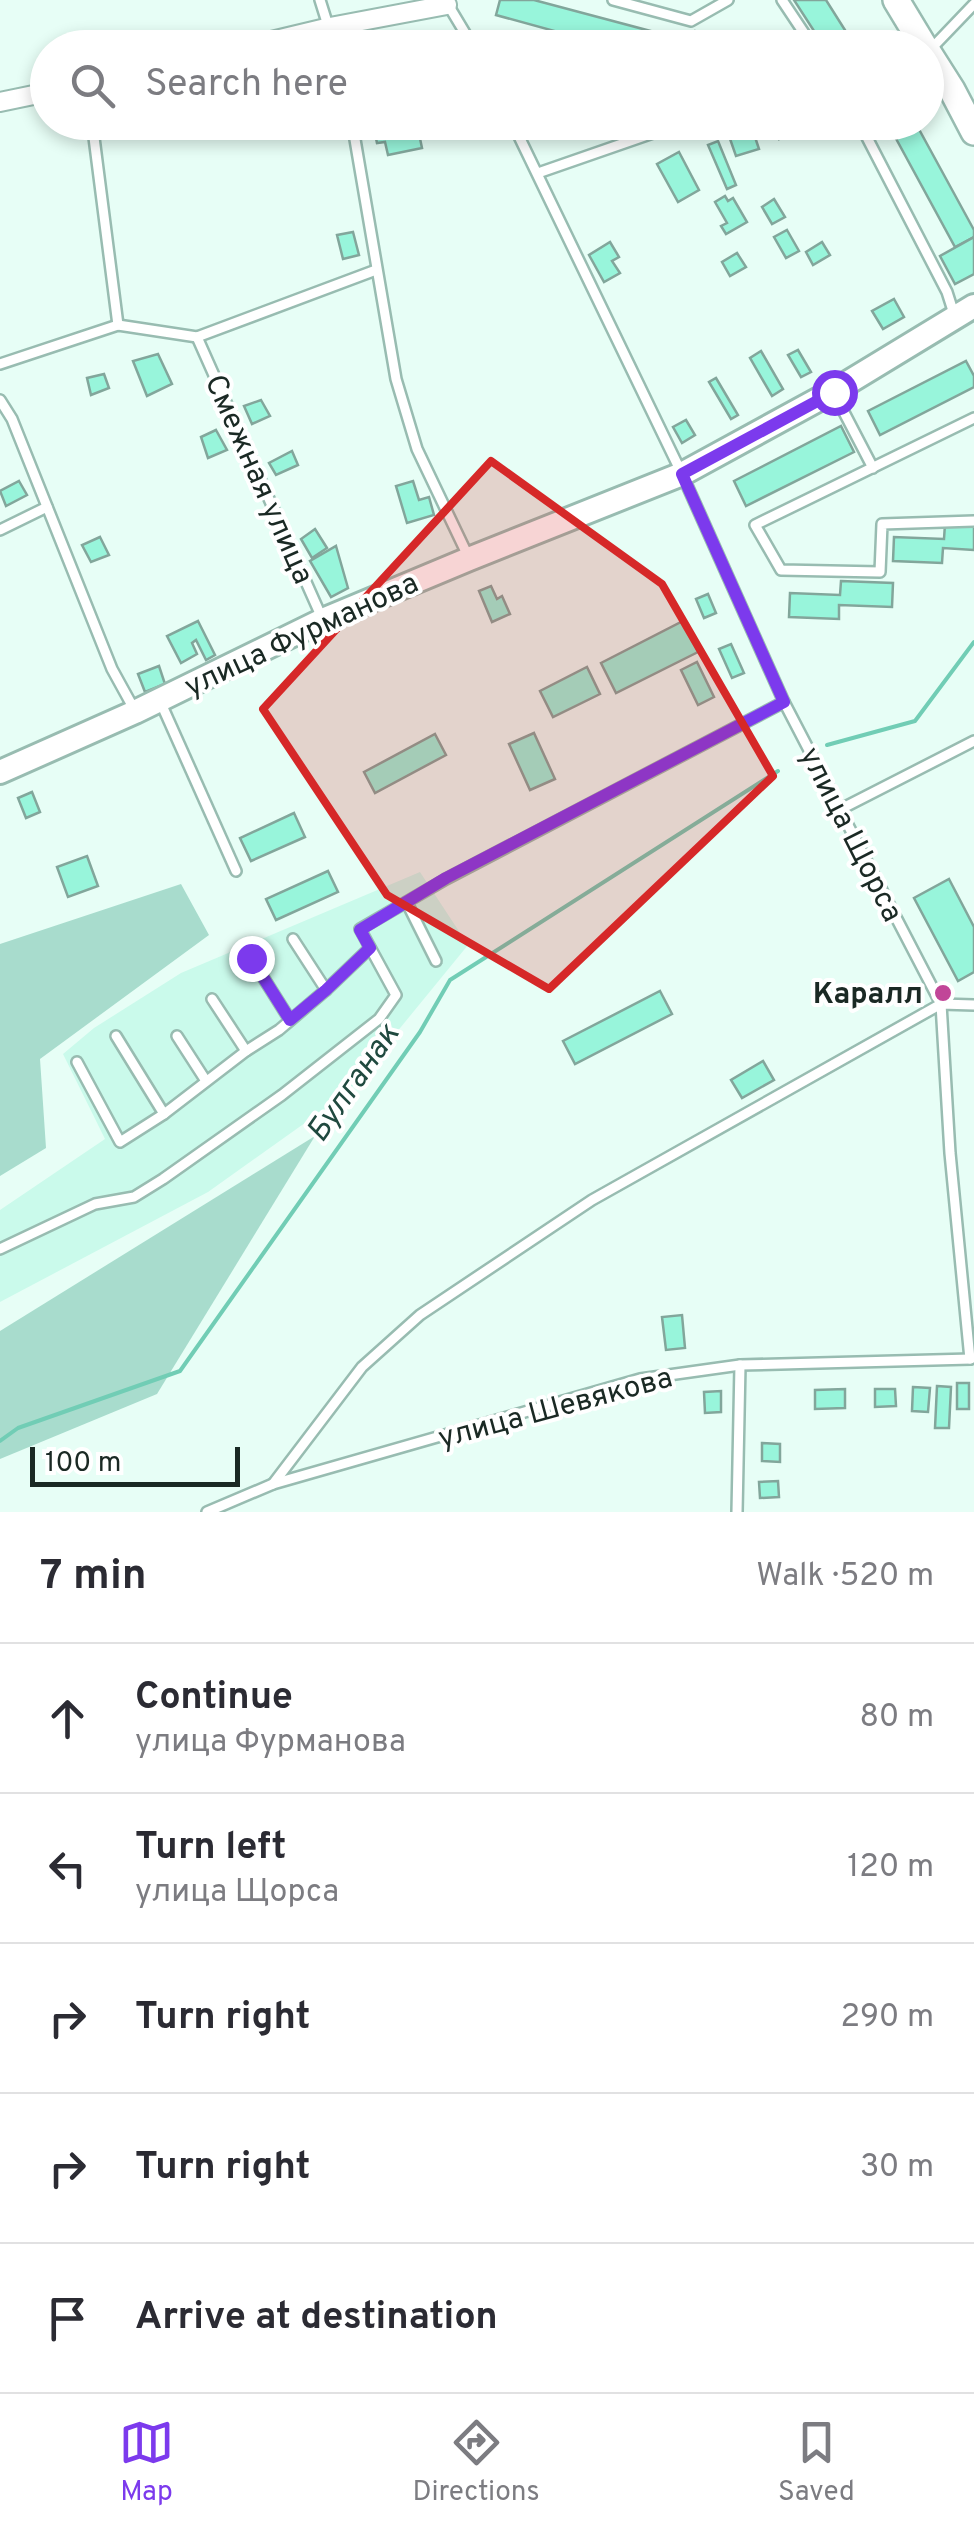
<!DOCTYPE html>
<meta charset="utf-8">
<style>
body{margin:0;font-family:Overpass,sans-serif;background:#f7f7f7;color:#2b2b33}
.scale{position:absolute;left:30px;bottom:25px;width:210px;box-sizing:border-box;padding-left:10px;border:5px solid #1a2924;border-top:0;font-size:28px;line-height:35px;white-space:nowrap;color:#1a2924;-webkit-text-stroke:8px #fff;paint-order:stroke}
.stop{position:absolute;width:30px;height:30px;margin:-22px;border:8px solid #7c3aed;border-radius:50%;background:#fff}
.stop.end{background:#7c3aed;border-color:#fff;box-shadow:0 2px 10px #0008}
.list{margin:0;padding:0;list-style:none}
h2{display:flex;justify-content:space-between;align-items:center;height:130px;margin:0;padding:0 40px;font-size:42px}
h2 small{font-size:32px;font-weight:400;color:#7c7c81}
.list li{display:grid;grid-template-columns:65px 1fr auto;gap:30px;align-items:center;box-sizing:border-box;height:150px;padding:0 40px;border-top:2px solid #e1e1e2}
.list b{display:block;font-size:38px;white-space:nowrap}
.list p{margin:0;font-size:32px;white-space:nowrap;color:#7c7c81}
.list em{font-size:32px;font-style:normal;color:#7c7c81}
.icon{flex:none;width:55px;height:55px;fill:none;stroke:currentColor;stroke-width:2;stroke-linecap:round;stroke-linejoin:round}
.map{position:relative;flex:none;width:974px;height:1512px;overflow:hidden}
.search{position:absolute;background:#fff;box-shadow:0 5px 15px #0003;left:30px;right:30px;top:30px;height:110px;display:flex;align-items:center;gap:25px;box-sizing:border-box;padding:0 35px;border-radius:55px;color:#7c7c81;font-size:38px}
.sheet{height:880px;background:#fff}
nav{display:flex;justify-content:space-around;align-items:center;box-sizing:border-box;height:140px;border-top:2px solid #e1e1e2;background:#fff;font-size:28px;color:#7c7c81}
nav a{display:grid;justify-items:center;gap:5px}
nav .on{color:#7c3aed}
.map>svg:first-child{display:block}
.built{fill:#cafaeb}
.green{fill:#a8dccd}
.lines{fill:none;stroke-linecap:round;stroke-linejoin:round}
.stream{stroke:#71cdb5;stroke-width:4}
.building{fill:#98f5db;stroke:#82a69b;stroke-width:2.5}
.service-casing{stroke:#98bcb1;stroke-width:14}
.minor-casing{stroke:#98bcb1;stroke-width:22}
.secondary-casing{stroke:#98bcb1;stroke-width:28}
.primary-casing{stroke:#98bcb1;stroke-width:30}
.path{stroke:#7d8f89;stroke-width:2.5;stroke-dasharray:5 5;stroke-linecap:butt}
.service{stroke:#fff;stroke-width:9}
.minor{stroke:#fff;stroke-width:18}
.secondary{stroke:#fff;stroke-width:22}
.primary{stroke:#fff;stroke-width:25}
.route{stroke:#7c3aed;stroke-width:12}
.marked{fill:#d62828;fill-opacity:0.2;stroke:#d62828;stroke-width:8;stroke-linejoin:round}
.poi-dot{fill:#c14698;stroke:#fff;stroke-width:4}
.labels{text-anchor:middle;stroke-width:8;stroke-linejoin:round;paint-order:stroke}
.street-label{font-size:30px;fill:#1a2924;stroke:#fff}
.poi-label{font-size:30px;font-weight:bold;fill:#1a2924;stroke:#fff;text-anchor:end}
.water-label{font-size:32px;font-style:italic;fill:#20493f;stroke:#fff}
</style>
<div class="map">
<svg width="974" height="1512" viewBox="0 0 974 1512">
<rect width="100%" height="100%" fill="#e7fef6"/>
<polygon class="built" points="420,872 468,945 347,1093 208,1192 0,1302 0,1210 105,1139 63,1054 94,1028 181,973"/>
<g class="green">
<polygon points="181,884 209,935 40,1059 46,1148 0,1176 0,944"/>
<polygon points="315,1136 157,1394 0,1459 0,1331"/>
</g>
<g class="lines">
<g class="stream">
<polyline points="827,745 915,721 974,642"/>
<polyline points="0,1441 18,1428 180,1371 420,1032 450,980 778,771"/>
</g>
</g>
<g class="building">
<polygon points="500,0 534,0 688,41 686,48 616,48 496,15"/>
<polygon points="794,0 826,0 850,38 836,48 825,48"/>
<polygon points="402,122 409,122 411,130 418,129 422,148 388,155 385,142 377,143 374,129"/>
<polygon points="774,122 802,122 804,130 779,139"/>
<polygon points="887,122 915,122 974,230 974,237 955,247"/>
<polygon points="752,128 759,149 736,156 729,136"/>
<polygon points="718,141 736,185 727,189 708,145"/>
<polygon points="679,152 699,190 678,202 657,164"/>
<polygon points="725,196 728,201 733,198 747,222 726,234 721,226 727,223 715,202"/>
<polygon points="774,199 785,217 772,224 762,207"/>
<polygon points="787,230 799,251 786,258 774,237"/>
<polygon points="353,232 359,255 343,259 337,235"/>
<polygon points="974,237 974,274 955,284 940,256"/>
<polygon points="610,242 619,257 612,261 620,273 604,282 589,255"/>
<polygon points="822,242 830,255 813,265 806,252"/>
<polygon points="737,253 746,267 730,276 722,262"/>
<polygon points="894,299 904,317 883,329 872,311"/>
<polygon points="798,350 811,372 801,377 788,355"/>
<polygon points="761,351 783,389 772,396 750,358"/>
<polygon points="158,354 172,384 147,396 133,361"/>
<polygon points="966,361 974,376 974,387 880,435 868,411"/>
<polygon points="104,374 109,388 91,395 87,378"/>
<polygon points="716,378 738,415 731,419 709,382"/>
<polygon points="261,400 270,416 252,424 244,406"/>
<polygon points="686,420 695,435 682,443 673,427"/>
<polygon points="841,426 854,452 746,506 734,481"/>
<polygon points="216,430 227,450 208,458 201,437"/>
<polygon points="292,451 298,465 276,475 269,463"/>
<polygon points="19,481 27,495 6,506 0,491"/>
<polygon points="413,481 419,500 429,497 434,515 407,523 396,486"/>
<polygon points="945,524 974,525 974,550 943,548 942,563 893,561 894,537 944,539"/>
<polygon points="315,529 327,548 312,558 301,539"/>
<polygon points="100,537 109,555 91,562 82,545"/>
<polygon points="336,546 348,588 331,597 310,561"/>
<polygon points="841,581 893,583 892,607 839,605 839,619 789,617 790,593 840,595"/>
<polygon points="491,586 497,599 502,596 510,614 492,622 479,591"/>
<polygon points="708,594 716,613 704,618 696,599"/>
<polygon points="198,621 215,655 206,660 196,640 192,643 197,654 181,663 167,636"/>
<polygon points="683,621 698,652 616,693 601,663"/>
<polygon points="731,644 744,673 732,678 719,649"/>
<polygon points="697,662 714,697 698,705 681,670"/>
<polygon points="159,666 165,684 145,692 138,674"/>
<polygon points="587,667 600,694 553,717 540,691"/>
<polygon points="534,733 555,779 530,790 509,744"/>
<polygon points="435,734 446,755 375,793 364,772"/>
<polygon points="32,792 40,812 26,818 18,798"/>
<polygon points="294,813 305,837 251,861 240,838"/>
<polygon points="87,856 98,886 68,897 57,867"/>
<polygon points="328,871 338,892 276,920 266,899"/>
<polygon points="949,879 974,927 974,972 958,981 914,898"/>
<polygon points="660,991 672,1014 575,1064 563,1041"/>
<polygon points="763,1061 774,1080 742,1098 731,1080"/>
<polygon points="682,1315 685,1348 666,1350 662,1317"/>
<rect x="957" y="1383" width="12" height="26"/>
<polygon points="937,1386 951,1387 949,1428 935,1428"/>
<polygon points="913,1387 930,1388 928,1412 912,1411"/>
<polygon points="845,1389 845,1408 815,1409 815,1390"/>
<polygon points="875,1389 895,1389 896,1406 875,1407"/>
<polygon points="721,1391 721,1412 705,1413 704,1392"/>
<polygon points="762,1443 780,1444 780,1462 762,1461"/>
<polygon points="778,1481 779,1497 760,1498 759,1482"/>
</g>
<g class="lines">
<g class="service-casing">
<g id="service">
<polyline points="320,0 335,48"/>
<polyline points="613,0 691,21 728,0"/>
<polyline points="782,0 814,48"/>
<polyline points="447,3 474,48"/>
<polyline points="930,50 974,4"/>
<polyline points="92,122 118,325"/>
<polyline points="352,122 396,379 417,449 468,556"/>
<polyline points="512,122 682,474 784,702 941,1004 950,1153 970,1359"/>
<polyline points="859,122 947,292 954,314"/>
<polyline points="538,173 685,122"/>
<polyline points="197,337 322,618"/>
<polyline points="0,364 118,325 197,337 376,270"/>
<polyline points="835,395 873,468"/>
<polyline points="0,400 12,419 112,669 134,709"/>
<polyline points="974,418 755,525 781,570 880,572 882,524 974,521"/>
<polyline points="0,530 47,507"/>
<polyline points="160,701 236,871"/>
<polyline points="839,810 974,741"/>
<polyline points="407,903 436,961"/>
<polyline points="293,939 326,990"/>
<polyline points="251,958 290,1020"/>
<polyline points="212,999 246,1051"/>
<polyline points="116,1036 164,1114"/>
<polyline points="177,1036 206,1081"/>
<polyline points="77,1062 120,1142 164,1114 246,1051 279,1030 326,990 370,948"/>
<polyline points="0,1249 95,1204 134,1197 163,1179 282,1095 379,1019 396,995 360,929 446,879 784,702"/>
<polyline points="273,1484 362,1367 420,1315 592,1200 941,1004 974,1005"/>
<polyline points="207,1512 273,1484 640,1379 740,1365 971,1359"/>
<polyline points="737,1512 740,1365"/>
</g>
</g>
<g class="minor-casing">
<g id="minor">
<polyline points="242,48 330,27 447,5"/>
<polyline points="0,102 48,92"/>
</g>
</g>
<g class="secondary-casing">
<polyline id="secondary" points="0,772 135,712 323,620 469,559 682,474 834,391 974,306"/>
</g>
<g class="primary-casing">
<g id="primary">
<polyline points="896,0 925,48"/>
<polyline points="926,49 952,90 974,132"/>
</g>
</g>
<polyline class="path" points="694,30 701,48"/>
<use href="#service" class="service"/>
<use href="#minor" class="minor"/>
<use href="#secondary" class="secondary"/>
<use href="#primary" class="primary"/>
</g>
<g class="lines">
<polyline class="route" points="251,958 290,1020 326,990 370,948 360,930 446,878 784,702 682,474 834,392"/>
</g>
<path class="marked" d="M491 461 662 584 773 776 549 989 387 895 263 709Z"/>
<circle class="poi-dot" cx="943" cy="993" r="10"/>
<g class="labels">
<g class="street-label">
<text transform="translate(260 479) rotate(66)" y="10">Смежная улица</text>
<text transform="translate(301 634) rotate(-25)" y="10">улица Фурманова</text>
<text transform="translate(852 834) rotate(63)" y="10">улица Щорса</text>
<text transform="translate(555 1407) rotate(-15)" y="10">улица Шевякова</text>
</g>
<g class="poi-label">
<text x="923" y="1003">Каралл</text>
</g>
<g class="water-label">
<text transform="translate(352 1082) rotate(-55)" y="11">Булганак</text>
</g>
</g>
</svg>
<div class="scale">100 m</div>
<div class="stop" style="left:834px;top:392px"></div>
<div class="stop end" style="left:251px;top:958px"></div>
<div class="search"><svg class="icon" aria-label="search" viewBox="0 0 24 24"><circle cx="10" cy="10" r="6"/><path d="M15 15l6 6"/></svg>Search here</div>
</div>
<section class="sheet">
<h2>7 min<small>Walk · 520 m</small></h2>
<ul class="list">
<li><svg class="icon" aria-label="ahead" viewBox="0 0 24 24"><path d="M12 20V5M6 11l6-6 6 6"/></svg><div><b>Continue</b><p>улица Фурманова</p></div><em>80 m</em></li>
<li><svg class="icon" aria-label="left" viewBox="0 0 24 24"><path d="M17 20v-9H6M10 6l-5 5 5 5"/></svg><div><b>Turn left</b><p>улица Щорса</p></div><em>120 m</em></li>
<li><svg class="icon" aria-label="right" viewBox="0 0 24 24"><path d="M7 20v-9h11M14 6l5 5-5 5"/></svg><div><b>Turn right</b></div><em>290 m</em></li>
<li><svg class="icon" aria-label="right" viewBox="0 0 24 24"><path d="M7 20v-9h11M14 6l5 5-5 5"/></svg><div><b>Turn right</b></div><em>30 m</em></li>
<li><svg class="icon" aria-label="arrive" viewBox="0 0 24 24"><path d="M6 21V4h12l-3 4 3 4H6"/></svg><div><b>Arrive at destination</b></div></li>
</ul>
</section>
<nav>
<a class="on"><svg class="icon" aria-label="map" viewBox="0 0 24 24"><path d="M3 6l6-2 6 2 6-2v14l-6 2-6-2-6 2zM9 4v14M15 6v14"/></svg>Map</a>
<a><svg class="icon" aria-label="directions" viewBox="0 0 24 24"><path d="M12 3l9 9-9 9-9-9zM9 14v-3h6M13 9l2 2-2 2"/></svg>Directions</a>
<a><svg class="icon" aria-label="saved" viewBox="0 0 24 24"><path d="M7 4h10v16l-5-4-5 4z"/></svg>Saved</a>
</nav>
